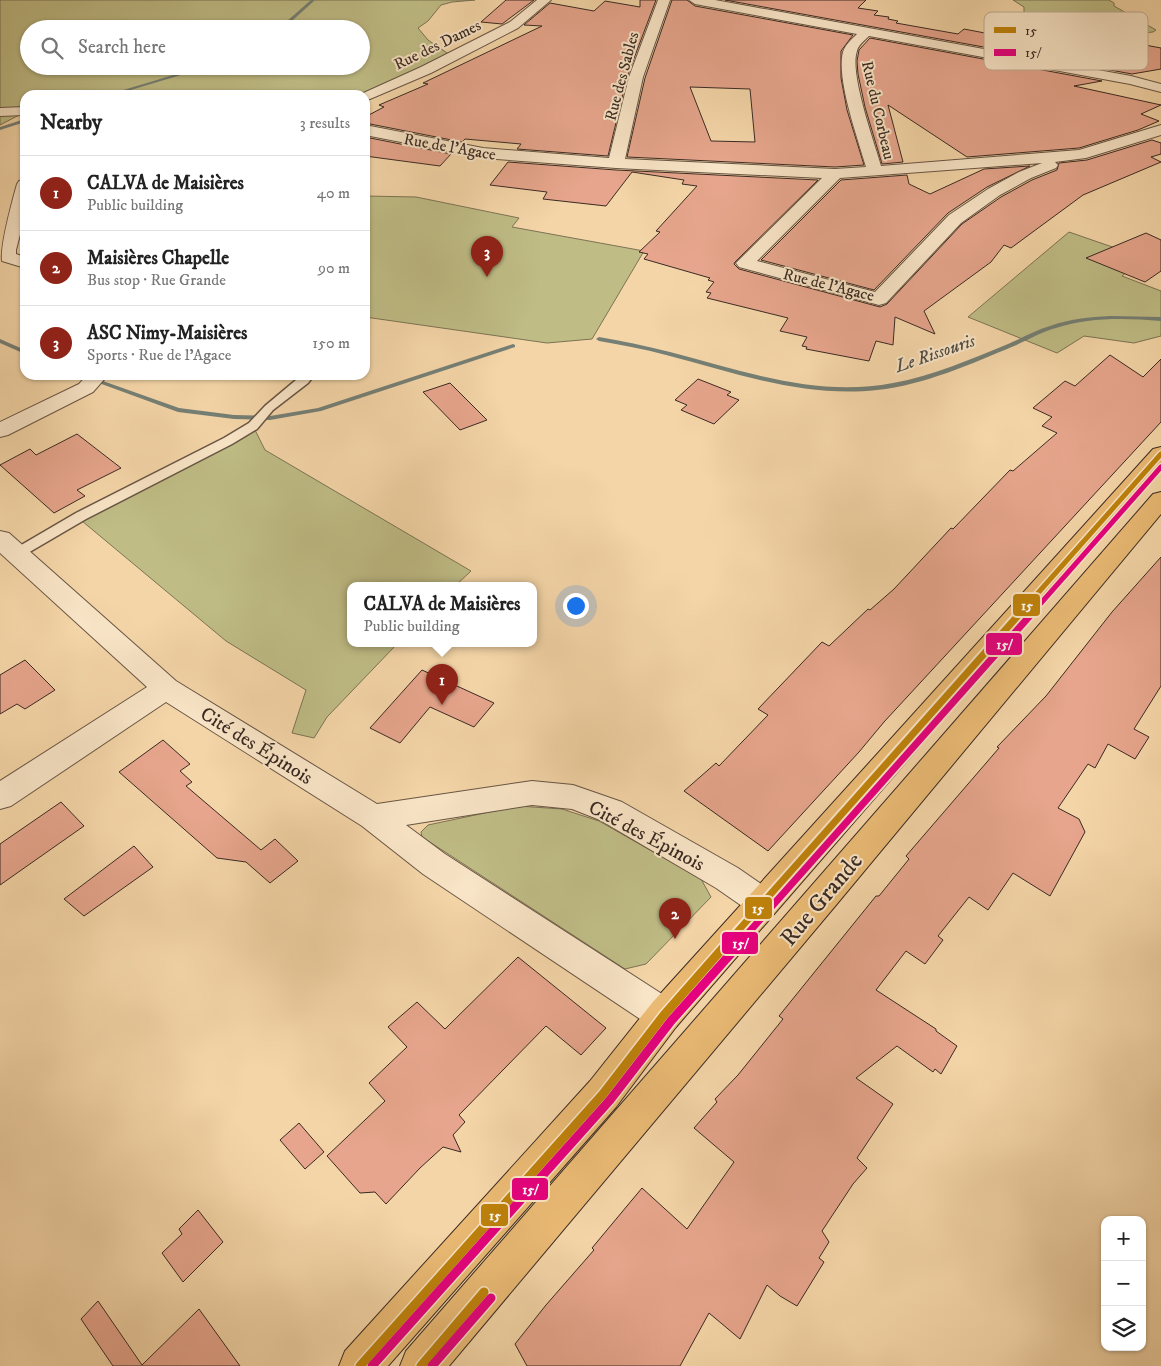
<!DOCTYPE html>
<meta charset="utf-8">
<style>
body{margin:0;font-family:"IM FELL DW Pica",serif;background:#f2f2f2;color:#222}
.controls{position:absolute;right:15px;bottom:15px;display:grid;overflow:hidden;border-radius:10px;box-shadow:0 1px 4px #0004}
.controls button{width:45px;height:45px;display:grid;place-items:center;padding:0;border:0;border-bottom:1px solid #e0e0e0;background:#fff;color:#222;font:25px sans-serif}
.you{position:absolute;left:575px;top:605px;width:18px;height:18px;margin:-12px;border:4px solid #fff;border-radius:50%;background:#1a73e8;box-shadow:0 0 0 8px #1a73e833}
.badge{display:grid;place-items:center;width:32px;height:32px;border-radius:50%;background:#8f2418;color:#fff;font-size:16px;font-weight:700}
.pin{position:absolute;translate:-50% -41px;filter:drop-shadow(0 1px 2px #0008)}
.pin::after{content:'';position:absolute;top:26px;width:18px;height:15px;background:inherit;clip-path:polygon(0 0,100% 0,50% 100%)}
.popup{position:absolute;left:347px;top:582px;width:190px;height:65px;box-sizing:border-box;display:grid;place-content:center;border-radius:10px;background:#fff;filter:drop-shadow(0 1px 4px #0005);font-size:16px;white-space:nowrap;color:#767676}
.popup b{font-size:19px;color:#222}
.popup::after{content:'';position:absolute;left:50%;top:100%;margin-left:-10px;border:10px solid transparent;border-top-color:#fff}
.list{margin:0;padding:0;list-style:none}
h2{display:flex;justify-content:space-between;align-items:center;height:65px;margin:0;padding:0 20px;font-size:21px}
h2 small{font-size:16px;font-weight:400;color:#767676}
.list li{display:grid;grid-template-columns:32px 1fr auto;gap:15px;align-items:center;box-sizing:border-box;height:75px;padding:0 20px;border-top:1px solid #e0e0e0}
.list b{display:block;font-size:19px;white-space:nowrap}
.list p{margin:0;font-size:16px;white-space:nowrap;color:#767676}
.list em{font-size:16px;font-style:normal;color:#767676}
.icon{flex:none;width:28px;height:28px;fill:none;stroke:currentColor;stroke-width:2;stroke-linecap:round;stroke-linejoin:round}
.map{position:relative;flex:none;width:1161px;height:1366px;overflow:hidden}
.search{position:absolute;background:#fff;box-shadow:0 1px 4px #0004;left:20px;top:20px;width:350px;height:55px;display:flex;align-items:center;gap:12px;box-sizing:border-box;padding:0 18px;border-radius:28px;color:#767676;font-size:19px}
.panel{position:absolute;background:#fff;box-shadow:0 1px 4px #0004;left:20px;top:90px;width:350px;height:290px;border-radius:15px}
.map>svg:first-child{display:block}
.green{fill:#bfbc85;stroke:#7c7354;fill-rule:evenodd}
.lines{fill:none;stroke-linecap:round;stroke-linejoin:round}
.stream{fill:#757f75;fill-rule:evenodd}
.building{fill:#e6a58c;stroke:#3a2a23;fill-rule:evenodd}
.service-casing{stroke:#685544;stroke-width:3}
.minor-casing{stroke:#685544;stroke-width:2}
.primary-casing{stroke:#3a2a23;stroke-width:2}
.service{fill:#f8e4c6;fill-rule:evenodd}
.minor{fill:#f8e4c6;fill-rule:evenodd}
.primary{fill:#eaba74;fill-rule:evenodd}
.bus-1-far2-casing{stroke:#f8e4c6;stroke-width:8}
.bus-1-far1-casing{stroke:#f8e4c6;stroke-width:11}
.bus-1-casing{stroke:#f8e4c6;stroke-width:12}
.bus-2-far2-casing{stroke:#f8e4c6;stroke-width:8}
.bus-2-far1-casing{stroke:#f8e4c6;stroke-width:11}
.bus-2-casing{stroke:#f8e4c6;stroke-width:12}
.bus-1-far2{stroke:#be810a;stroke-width:5}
.bus-1-far1{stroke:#be810a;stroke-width:7}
.bus-1{stroke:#be810a;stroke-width:9}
.bus-2-far2{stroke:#e5007d;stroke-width:5}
.bus-2-far1{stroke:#e5007d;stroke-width:7}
.bus-2{stroke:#e5007d;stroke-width:9}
.labels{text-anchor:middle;stroke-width:4;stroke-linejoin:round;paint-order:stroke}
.far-street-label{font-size:16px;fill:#3a2a23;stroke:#f8e4c6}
.far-water-label{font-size:18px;font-style:italic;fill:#524e45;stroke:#f8e4c6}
.street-label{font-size:20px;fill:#3a2a23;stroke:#f8e4c6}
.near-street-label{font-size:24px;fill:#3a2a23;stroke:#f8e4c6}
.key{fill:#f8e4c6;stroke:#bfac95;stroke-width:1}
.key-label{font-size:14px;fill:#3a2a23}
.line-badge{stroke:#f8e4c6;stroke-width:2}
.badge-label{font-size:14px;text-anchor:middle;font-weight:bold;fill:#fff}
</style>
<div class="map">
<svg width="1161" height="1366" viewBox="0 0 1161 1366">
<rect width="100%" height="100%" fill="#f4d5a7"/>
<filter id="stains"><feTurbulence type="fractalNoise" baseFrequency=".004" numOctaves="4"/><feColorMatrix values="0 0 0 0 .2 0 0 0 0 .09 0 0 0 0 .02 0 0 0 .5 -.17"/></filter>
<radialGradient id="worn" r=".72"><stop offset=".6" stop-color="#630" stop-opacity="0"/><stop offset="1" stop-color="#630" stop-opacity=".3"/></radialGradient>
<g class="green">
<path d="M0 0H475L452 2 441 5 428 21 418 28 428 40 453 57 365 95H25V112L0 125ZM29 29H361V66H29Z"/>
<path d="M1013 0H1109L1114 3V6L1156 30 1153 32 1143 33 1115 26 1112 22C1083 26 1050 27 1024 12V7Z"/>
<polygon points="365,196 416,197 519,218 512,227 644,251 592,339 547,343 365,317"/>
<polygon points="1069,232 1121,250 1130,269 1122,276 1161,291 1161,336 1134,343 1084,336 1057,353 968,317"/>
<polygon points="253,426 265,450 471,571 455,586 351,586 351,644 397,644 327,717 314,738 292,733 306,690 226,641 82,521"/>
<polygon points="518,806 562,809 599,821 701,879 711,897 646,964 625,969 422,837 421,832 428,825"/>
</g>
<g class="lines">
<g class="stream">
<polygon points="311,0 315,0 283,29 278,29"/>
<polygon points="203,66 211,66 114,95 107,95"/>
<polygon points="25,119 25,122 0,130 0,127"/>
<path d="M1110 316 1161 317V321C1126 318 1089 317 1056 328 1041 332 1028 340 1014 346 971 364 924 385 877 390 804 398 735 373 666 355 644 349 621 345 599 341L596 339 599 337C623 341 646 346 670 352 743 371 817 398 893 383 933 376 971 359 1008 344 1022 338 1036 330 1050 326 1069 319 1090 317 1110 316Z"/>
<polygon points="0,339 25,350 25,354 0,343"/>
<polygon points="513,344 515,345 515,347 321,411 270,420 234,419 178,412 77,375 86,375 179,408 234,415 270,416 318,408"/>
</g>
</g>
<g class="building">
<polygon points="506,0 534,0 502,24 481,22"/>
<polygon points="640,0 656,0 627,77 608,156 517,149 521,144 465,139 462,142 365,123 365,117 384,107 379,105 428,84 423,83 542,26 524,25 550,3 594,11 605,1 640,7"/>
<path d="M672 0H687L695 6 853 35 841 51V78L847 110 864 165 835 167 627 157 645 78ZM690 87 750 89 755 142 711 141Z"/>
<polygon points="725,0 866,0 858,8 878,11 874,15 889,17 888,19 898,21 896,23 958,34 964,29 990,34 1000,30 1029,39 1043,26 1161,48 1161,69 1132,74"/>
<polygon points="870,38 1102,81 1074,86 1161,105 1141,114 1159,121 1138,130 1079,148 967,157 888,105 903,162 882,164 865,107 858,74 857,61 859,50"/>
<polygon points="365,137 451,154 440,166 365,156"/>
<polygon points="1152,140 1161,143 1161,154 1151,157 1161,162 1083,195 1011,248 1004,245 991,262 924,311 935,334 895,317 893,345 876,341 869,361 806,349 807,347 802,346 807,337 780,331 788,318 707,298 711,293 706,292 714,282 708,280 710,278 644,259 648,254 639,252 660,232 656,231 697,186 682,184 684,180 632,172 606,206 543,199 547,192 490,185 508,162 616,170 818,180 735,262 734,264 739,269 880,307 887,304 962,224 1001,197 1032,180 1057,170 1059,163 1087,160"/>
<polygon points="1030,166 987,187 948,213 874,290 761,260 841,180 907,175 909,184 930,194 984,169"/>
<polygon points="1146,233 1161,240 1161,271 1145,282 1086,258"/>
<polygon points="1110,355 1143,377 1161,359 1161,422 884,722 859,752 768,851 684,791 716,763 719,766 768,715 758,709 822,642 829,646 868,609 870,610 894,589 951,528 953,529 1010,470 1013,471 1057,433 1042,426 1052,417 1033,408 1065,381 1075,386"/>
<polygon points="698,379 731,392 727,395 739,400 714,424 681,410 687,405 675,400"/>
<polygon points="450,383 487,420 460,430 423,392"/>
<polygon points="77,434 121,468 77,490 85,496 54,513 0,465 30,449 36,455"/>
<polygon points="1161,557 1161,686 1134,729 1149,737 1135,759 1108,744 1095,768 1088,764 1058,808 1079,819 1085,832 1050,896 1013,873 988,910 969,897 938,936 943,940 925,964 906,951 876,990 936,1029 936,1031 957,1046 941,1074 935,1069 933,1072 897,1046 856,1078 893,1104 857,1158 867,1168 853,1184 822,1231 829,1242 819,1258 824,1262 797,1306 780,1296 767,1285 740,1339 709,1313 680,1366 527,1366 515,1344 546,1305 594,1250 592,1248 642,1188 687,1229 734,1162 694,1128 717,1102 715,1099 738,1075 783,1019 779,1016 876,896 879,896 909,859 906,856 999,748 997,747 1046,696 1112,612"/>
<polygon points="25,660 55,690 25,709 17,704 0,714 0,675"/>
<polygon points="422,670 494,703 474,727 430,707 400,743 370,728"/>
<polygon points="163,740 190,764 180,771 192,782 186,786 261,850 275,839 298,861 270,883 246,862 217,858 119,772"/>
<polygon points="61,802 84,826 0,885 0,844"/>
<polygon points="134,846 153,867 84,916 64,899"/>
<polygon points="518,957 606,1028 581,1055 546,1026 459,1115 465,1122 453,1135 461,1152 443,1147 420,1168 386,1204 375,1192 360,1193 327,1156 385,1101 369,1083 407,1047 388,1027 417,1002 445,1029"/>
<polygon points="299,1123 324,1152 305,1169 280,1140"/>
<polygon points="198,1210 223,1242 183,1282 162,1253 182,1234 179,1229"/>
<polygon points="98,1301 142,1365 199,1309 240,1366 113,1366 81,1319"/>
</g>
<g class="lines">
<g class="service-casing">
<polygon id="service" points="302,375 314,375 308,383 273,410 257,429 232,444 86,519 21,557 11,557 9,554 11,551 76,513 224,438 249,423 265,406"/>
</g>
<g class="minor-casing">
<g id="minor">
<polygon points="537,0 551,0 518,28 431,73 370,99 365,100 365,95 359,95 421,67 510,22"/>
<path d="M658 0H670L643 77 625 159 835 169 866 167C858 139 836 79 843 52 845 45 852 39 857 34L695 4 689 0H715L1131 76 1161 84V92L1130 84 869 36C865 40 858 45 857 51 849 73 874 141 881 166L1079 150 1161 125V135L1086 158 1055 162 1058 165 1056 168 1031 178 1000 195 961 223 886 303 879 305 739 267 736 263 822 178 616 168 483 158 365 135V125L483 148 609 158 629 77ZM1042 163 1019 172 988 189 949 215 875 292 757 261 840 178Z"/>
<polygon points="25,107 25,115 0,116 0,108"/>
<path d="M25 179V215L16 250V254L25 257V268L2 261C0 245 12 202 17 184L19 181Z"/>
<polygon points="87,375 108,375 93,392 8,435 0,437 0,422 79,384"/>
<polygon points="0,531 9,533 176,681 377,804 532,781 573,785 622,802 738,868 774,893 779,903 774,913 763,917 752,913 716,888 600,820 572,809 532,805 406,825 445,854 676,1003 681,1015 676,1027 664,1032 652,1027 423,874 362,826 166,702 11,806 0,809 0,781 147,687 0,553"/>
</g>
</g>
<g class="primary-casing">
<g id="primary">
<polygon points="1161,447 1161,468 676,1027 616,1107 388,1366 339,1366 345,1351 590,1081 652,1003 1153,449"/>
<polygon points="1161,492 1161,514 836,905 449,1366 400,1366 406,1351 1153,494"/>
</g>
</g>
<use href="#service" class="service"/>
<use href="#minor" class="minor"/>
<use href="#primary" class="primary"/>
<g class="bus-1-far2-casing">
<polyline id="bus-1-far2" points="1022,611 1161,454"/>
</g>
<g class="bus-1-far1-casing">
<polyline id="bus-1-far1" points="729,941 1023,610"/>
</g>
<g class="bus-1-casing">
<g id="bus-1">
<polyline points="360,1366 603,1094 664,1015 730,940"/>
<polyline points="421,1366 484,1292"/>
</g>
</g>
<g class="bus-2-far2-casing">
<polyline id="bus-2-far2" points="1034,611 1161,467"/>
</g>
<g class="bus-2-far1-casing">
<polyline id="bus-2-far1" points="741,941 1035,610"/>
</g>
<g class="bus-2-casing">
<g id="bus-2">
<polyline points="372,1366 610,1100 671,1021 743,940"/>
<polyline points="432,1366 491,1298"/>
</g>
</g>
<use href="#bus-1-far2" class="bus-1-far2"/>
<use href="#bus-1-far1" class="bus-1-far1"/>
<use href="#bus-1" class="bus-1"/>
<use href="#bus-2-far2" class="bus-2-far2"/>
<use href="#bus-2-far1" class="bus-2-far1"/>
<use href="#bus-2" class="bus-2"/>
</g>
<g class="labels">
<g class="far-street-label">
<text transform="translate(437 44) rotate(-26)" y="6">Rue des Dames</text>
<text transform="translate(621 76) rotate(-75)" y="6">Rue des Sables</text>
<text transform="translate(879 110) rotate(77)" y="6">Rue du Corbeau</text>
<text transform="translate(450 146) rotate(10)" y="6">Rue de l'Agace</text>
<text transform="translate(829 284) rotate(14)" y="6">Rue de l'Agace</text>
</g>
<g class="far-water-label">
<text transform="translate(935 353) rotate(-19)" y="6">Le Rissouris</text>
</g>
<g class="street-label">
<text transform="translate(257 745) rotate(32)" y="7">Cité des Épinois</text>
<text transform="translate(647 835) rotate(28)" y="7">Cité des Épinois</text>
</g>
<g class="near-street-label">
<text transform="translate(821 899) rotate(-50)" y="8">Rue Grande</text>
</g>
</g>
<rect x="984" y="12" width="164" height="58" rx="8" class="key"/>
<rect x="994" y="27" width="22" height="6" fill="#be810a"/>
<rect x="994" y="49" width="22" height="7" fill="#e5007d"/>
<g class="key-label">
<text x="1025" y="35">15</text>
<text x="1025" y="57">15/</text>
</g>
<g class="line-badge">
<rect x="1012" y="593" width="29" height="24" rx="5" fill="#be810a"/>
<rect x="985" y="632" width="38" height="24" rx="5" fill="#e5007d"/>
<rect x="744" y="896" width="29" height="24" rx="5" fill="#be810a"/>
<rect x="721" y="931" width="38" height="24" rx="5" fill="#e5007d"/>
<rect x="511" y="1177" width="38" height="24" rx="5" fill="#e5007d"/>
<rect x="480" y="1203" width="29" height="24" rx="5" fill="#be810a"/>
</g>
<g class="badge-label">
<text x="1027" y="610">15</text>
<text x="1004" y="649">15/</text>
<text x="758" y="913">15</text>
<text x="740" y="948">15/</text>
<text x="530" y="1194">15/</text>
<text x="495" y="1220">15</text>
</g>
<rect width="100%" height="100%" filter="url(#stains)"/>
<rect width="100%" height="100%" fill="url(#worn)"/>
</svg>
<div class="controls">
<button>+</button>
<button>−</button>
<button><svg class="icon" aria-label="layers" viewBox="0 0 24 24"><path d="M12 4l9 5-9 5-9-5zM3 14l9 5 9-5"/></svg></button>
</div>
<div class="you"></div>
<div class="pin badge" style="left:442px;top:705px">1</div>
<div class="popup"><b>CALVA de Maisières</b>Public building</div>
<div class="pin badge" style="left:675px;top:939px">2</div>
<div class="pin badge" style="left:487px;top:277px">3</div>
<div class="search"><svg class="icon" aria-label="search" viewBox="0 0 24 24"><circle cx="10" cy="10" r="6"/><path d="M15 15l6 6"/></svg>Search here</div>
<section class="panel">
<h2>Nearby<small>3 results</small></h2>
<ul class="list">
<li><span class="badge">1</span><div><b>CALVA de Maisières</b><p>Public building</p></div><em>40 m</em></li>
<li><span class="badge">2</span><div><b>Maisières Chapelle</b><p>Bus stop · Rue Grande</p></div><em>90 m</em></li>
<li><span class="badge">3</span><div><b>ASC Nimy-Maisières</b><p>Sports · Rue de l'Agace</p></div><em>150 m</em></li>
</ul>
</section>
</div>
